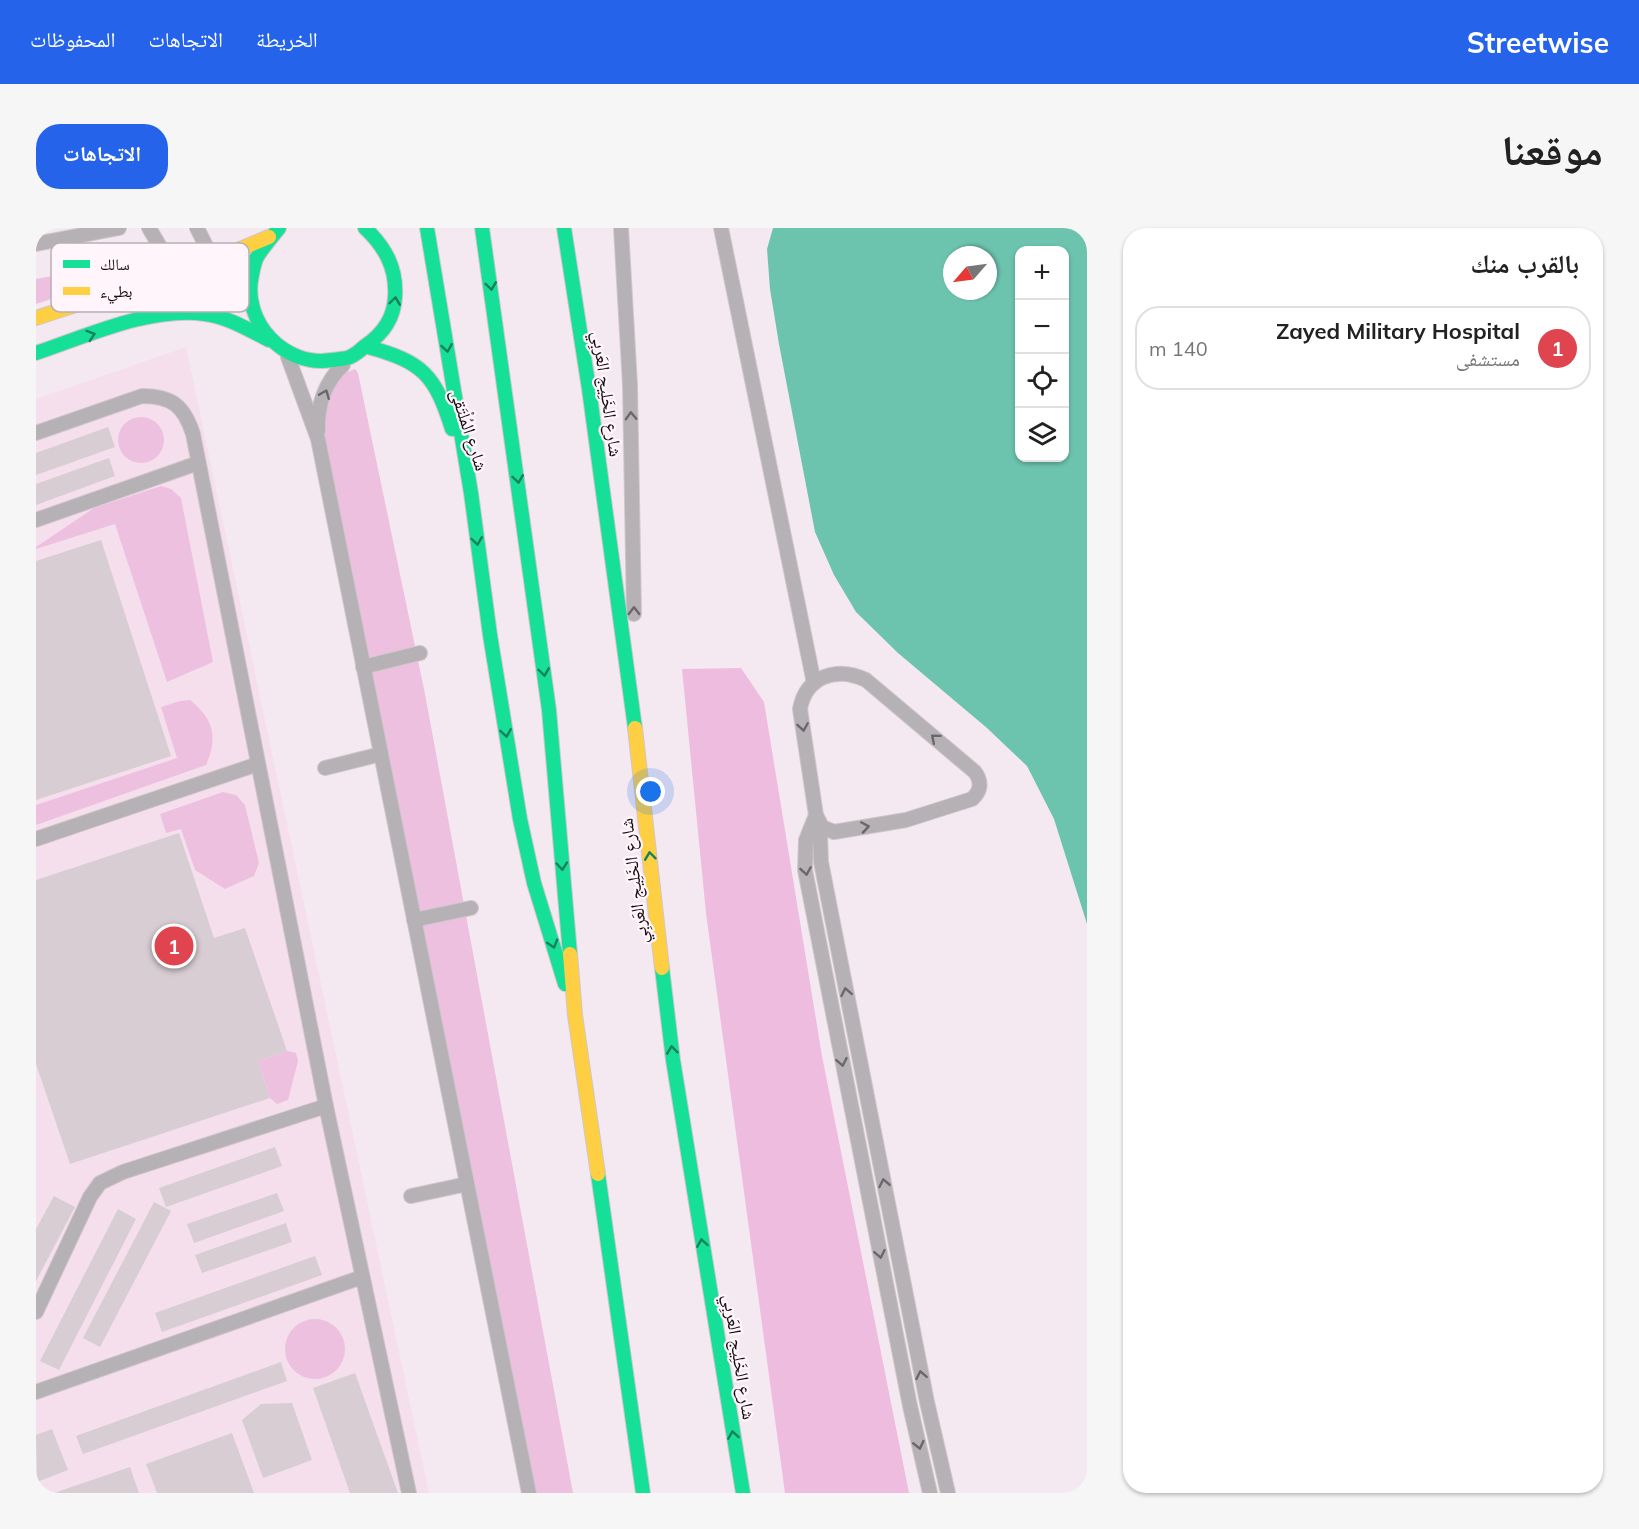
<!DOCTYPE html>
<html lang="ar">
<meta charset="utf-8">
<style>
body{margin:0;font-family:Mulish,"Noto Naskh Arabic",sans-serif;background:#f6f6f6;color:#222;direction:rtl}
.controls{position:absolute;right:18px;top:18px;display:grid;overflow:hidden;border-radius:12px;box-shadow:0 2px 4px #0004}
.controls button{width:54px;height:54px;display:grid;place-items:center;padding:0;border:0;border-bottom:2px solid #e0e0e0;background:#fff;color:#222;font:30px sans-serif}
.compass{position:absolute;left:907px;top:18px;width:54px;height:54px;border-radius:50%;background:#fff;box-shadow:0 2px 4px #0004;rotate:242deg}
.you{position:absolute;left:615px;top:564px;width:21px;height:21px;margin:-15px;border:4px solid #fff;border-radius:50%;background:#1a73e8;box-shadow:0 0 0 9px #1a73e833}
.badge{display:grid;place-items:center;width:39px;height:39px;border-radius:50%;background:#2563eb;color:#fff;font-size:20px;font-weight:700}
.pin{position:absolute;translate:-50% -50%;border:3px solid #fff;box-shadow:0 2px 6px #0006}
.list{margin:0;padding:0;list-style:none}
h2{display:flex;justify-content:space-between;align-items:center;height:78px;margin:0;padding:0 24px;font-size:26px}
h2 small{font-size:20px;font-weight:400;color:#767676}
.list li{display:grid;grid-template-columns:39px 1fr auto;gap:18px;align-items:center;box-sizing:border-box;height:84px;margin:0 12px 12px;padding:0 12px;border:2px solid #e0e0e0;border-radius:24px}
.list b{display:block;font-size:22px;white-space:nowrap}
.list p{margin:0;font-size:20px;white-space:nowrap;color:#767676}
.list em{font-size:20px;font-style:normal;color:#767676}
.icon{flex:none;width:33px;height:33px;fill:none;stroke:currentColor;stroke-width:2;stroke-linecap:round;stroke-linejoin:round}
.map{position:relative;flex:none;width:1051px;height:1265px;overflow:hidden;direction:ltr;border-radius:24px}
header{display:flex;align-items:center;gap:36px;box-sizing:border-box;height:84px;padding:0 30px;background:#2563eb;color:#fff}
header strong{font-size:28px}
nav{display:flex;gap:33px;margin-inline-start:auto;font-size:21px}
.intro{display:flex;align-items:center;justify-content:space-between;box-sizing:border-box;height:144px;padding:0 36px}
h1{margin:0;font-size:42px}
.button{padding:15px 27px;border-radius:24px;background:#2563eb;color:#fff;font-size:21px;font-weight:700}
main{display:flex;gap:36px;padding:0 36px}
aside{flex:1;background:#fff;border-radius:24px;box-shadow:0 2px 4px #0004}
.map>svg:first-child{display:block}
.built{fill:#f5dfed}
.green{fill:#eec0df}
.forest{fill:#eebcdf}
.water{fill:#6cc3ae;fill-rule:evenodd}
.building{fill:#d7cdd3}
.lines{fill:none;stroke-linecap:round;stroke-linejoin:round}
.lane-casing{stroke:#d0c6cc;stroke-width:16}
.fast-casing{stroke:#d0c6cc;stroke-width:16}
.slow-casing{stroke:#d0c6cc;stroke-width:16}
.lane{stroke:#b5b1b4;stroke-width:14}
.fast{stroke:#16e098;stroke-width:14}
.slow{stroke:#ffcf43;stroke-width:14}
.oneway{stroke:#15805b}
.oneway2{stroke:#6c666a}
.labels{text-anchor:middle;stroke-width:4.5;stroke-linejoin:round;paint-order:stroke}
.street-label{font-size:18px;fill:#130b10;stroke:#fff5fb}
.key{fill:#fff5fb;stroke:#b8afb4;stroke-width:1.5}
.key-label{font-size:16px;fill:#130b10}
</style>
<header>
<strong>Streetwise</strong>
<nav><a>الخريطة</a><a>الاتجاهات</a><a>المحفوظات</a></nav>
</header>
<div class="intro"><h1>موقعنا</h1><a class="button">الاتجاهات</a></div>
<main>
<aside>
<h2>بالقرب منك<small></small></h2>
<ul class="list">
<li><span class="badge" style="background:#e0444e">1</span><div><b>Zayed Military Hospital</b><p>مستشفى</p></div><em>140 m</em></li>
</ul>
</aside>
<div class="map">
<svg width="1051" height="1265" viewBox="0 0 1051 1265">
<rect width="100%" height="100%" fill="#f5e9f1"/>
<polygon class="built" points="150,119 393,1265 0,1265 0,171"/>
<g class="green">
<polygon points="102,32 104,42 0,76 0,51"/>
<polygon points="319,141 322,145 389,466 537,1265 499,1265 285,197 290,152"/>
<circle cx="105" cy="212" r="23"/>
<polygon points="125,258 135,261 145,270 177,434 131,454 79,296 0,321 0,319 58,280"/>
<path d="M154 472C178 491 182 510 170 537L0 597V577L141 530 125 479 144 473Z"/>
<polygon points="187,564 200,567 209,577 223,635 218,648 189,661 159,642 145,601 130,605 124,586"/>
<polygon points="251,823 260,825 262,833 252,872 241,876 234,870 222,833"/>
<circle cx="279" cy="1121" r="30"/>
</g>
<polygon class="forest" points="705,440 728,474 786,828 873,1265 749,1265 670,685 646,441"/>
<path class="water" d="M737 0H1051V696L1018 591 991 538 951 500 862 425 820 384 798 347 779 304 743 116 734 61 731 21ZM984 22H1028V230H984ZM916 27H952V63H916Z"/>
<g class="building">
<polygon points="72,199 79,219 0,247 0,225"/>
<polygon points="73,230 79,248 0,277 0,256"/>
<polygon points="65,312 135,528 0,572 0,333"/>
<polygon points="143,605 178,710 209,700 251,823 222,833 234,870 34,936 0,836 0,652"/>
<polygon points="239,919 246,938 130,979 123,960"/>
<polygon points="241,965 248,983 158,1015 151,996"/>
<polygon points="18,968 39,979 0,1053 0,1001"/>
<polygon points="118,974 135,983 64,1119 47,1110"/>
<polygon points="82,981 100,991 23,1142 4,1133"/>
<polygon points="250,995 256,1014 166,1045 159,1027"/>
<polygon points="279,1028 286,1047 126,1104 119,1085"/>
<polygon points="245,1134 251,1153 47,1226 40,1208"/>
<polygon points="319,1145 362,1265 314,1265 277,1160"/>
<polygon points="256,1175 276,1232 227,1250 206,1192 225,1176"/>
<polygon points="16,1201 32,1242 1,1254 0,1207"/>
<polygon points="196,1205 218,1265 121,1265 110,1236"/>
<polygon points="94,1239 103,1265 18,1265"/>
</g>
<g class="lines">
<g class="lane-casing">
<g id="lane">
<polyline points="113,0 123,17 131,46"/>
<polyline points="161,0 170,18 180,31"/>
<polyline points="585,0 594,157 598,386"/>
<polyline points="685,0 778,455"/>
<polyline points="0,16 83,0"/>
<polyline points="252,129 282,211 493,1265"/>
<path d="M282 203C281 178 289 154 307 137"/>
<path d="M0 205 106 168C136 168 148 178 157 206L290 878 373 1265"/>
<polyline points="0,292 162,235"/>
<polyline points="327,439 384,425"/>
<polyline points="289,540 345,526"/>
<path d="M780 587 786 599 798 604 870 592 936 571C945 563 946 554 939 544L830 452C801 438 770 448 764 481L780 587 770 612 769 642 874 1178 894 1265"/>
<polyline points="786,599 784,608 785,634 891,1174 912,1265"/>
<polyline points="0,611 222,536"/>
<polyline points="378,692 435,680"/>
<polyline points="375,968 431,956"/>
<polyline points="0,1084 54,969 64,955 87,944 290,878"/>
<polyline points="0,1164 326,1049"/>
</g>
</g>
<g class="fast-casing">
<g id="fast">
<path d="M243 0C236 9 227 19 221 29 218 35 217 42 216 47 205 94 249 140 296 132 302 131 309 131 314 129 320 126 325 122 329 118 347 106 358 90 359 69 361 40 349 19 329 0"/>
<polyline points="391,0 435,265 454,407 484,591 498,655 529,756"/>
<polyline points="446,0 513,482 534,726"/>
<polyline points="528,0 553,161 599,500"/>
<path d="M332 119C387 134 399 147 416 201"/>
<path d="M0 125C51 108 115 78 169 86 192 89 213 102 233 112"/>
<polyline points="626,740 637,832 707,1265"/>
<polyline points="562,946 607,1265"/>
</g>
</g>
<g class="slow-casing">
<g id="slow">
<polyline points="0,90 180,31 233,9"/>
<polyline points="599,500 626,740"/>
<polyline points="534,726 539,787 562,946"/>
</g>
</g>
<use href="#lane" class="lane"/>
<use href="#fast" class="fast"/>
<use href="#slow" class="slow"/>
</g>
<defs><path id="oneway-chevron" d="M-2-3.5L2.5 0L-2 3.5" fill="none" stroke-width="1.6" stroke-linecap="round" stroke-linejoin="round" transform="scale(1.5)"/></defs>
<g class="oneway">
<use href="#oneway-chevron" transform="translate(455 58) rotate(82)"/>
<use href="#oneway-chevron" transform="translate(359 73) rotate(-82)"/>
<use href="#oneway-chevron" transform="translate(55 107) rotate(-18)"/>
<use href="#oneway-chevron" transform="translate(411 120) rotate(81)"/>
<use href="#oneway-chevron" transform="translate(482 251) rotate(82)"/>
<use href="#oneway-chevron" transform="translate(441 313) rotate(82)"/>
<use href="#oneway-chevron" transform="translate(508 444) rotate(82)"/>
<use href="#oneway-chevron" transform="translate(470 505) rotate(81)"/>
<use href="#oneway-chevron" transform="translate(614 628) rotate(-97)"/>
<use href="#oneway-chevron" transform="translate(526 638) rotate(85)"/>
<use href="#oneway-chevron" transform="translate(517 716) rotate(73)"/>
<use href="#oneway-chevron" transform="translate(636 822) rotate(-97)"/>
<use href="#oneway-chevron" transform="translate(666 1015) rotate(-99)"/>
<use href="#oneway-chevron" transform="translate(697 1207) rotate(-99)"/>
</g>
<g class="oneway2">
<use href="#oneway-chevron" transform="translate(289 166) rotate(-68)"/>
<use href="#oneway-chevron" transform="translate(595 188) rotate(-92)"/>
<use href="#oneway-chevron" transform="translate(598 383) rotate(-90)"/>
<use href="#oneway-chevron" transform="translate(767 499) rotate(81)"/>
<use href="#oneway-chevron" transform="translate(899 510) rotate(-140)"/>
<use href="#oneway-chevron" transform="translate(829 599) rotate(-9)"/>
<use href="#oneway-chevron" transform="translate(770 643) rotate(81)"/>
<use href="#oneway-chevron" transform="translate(810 764) rotate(-101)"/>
<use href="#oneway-chevron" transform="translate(806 834) rotate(79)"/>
<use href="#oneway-chevron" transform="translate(848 955) rotate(-101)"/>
<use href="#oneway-chevron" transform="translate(844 1026) rotate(79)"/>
<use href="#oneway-chevron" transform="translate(885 1147) rotate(-101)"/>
<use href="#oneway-chevron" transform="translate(883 1217) rotate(77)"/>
</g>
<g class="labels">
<g class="street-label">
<text transform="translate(571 166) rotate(82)" y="6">شارع الخَلِيج العَربِي</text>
<text transform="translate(433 202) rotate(72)" y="6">شارع المُلْتَقى</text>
<text transform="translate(598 653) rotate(-97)" y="6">شارع الخَلِيج العَربِي</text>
<text transform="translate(703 1129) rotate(81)" y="6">شارع الخَلِيج العَربِي</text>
</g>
</g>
<rect x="15" y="15" width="198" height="69" rx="9" class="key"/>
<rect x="27" y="32" width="27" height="8" fill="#16e098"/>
<rect x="27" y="59" width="27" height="8" fill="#ffcf43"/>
<g class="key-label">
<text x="64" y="42">سالك</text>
<text x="64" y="69">بطيء</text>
</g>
</svg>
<div class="controls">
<button>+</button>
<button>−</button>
<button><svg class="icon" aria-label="locate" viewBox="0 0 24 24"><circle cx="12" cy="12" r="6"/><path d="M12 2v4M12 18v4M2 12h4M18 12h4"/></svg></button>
<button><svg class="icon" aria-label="layers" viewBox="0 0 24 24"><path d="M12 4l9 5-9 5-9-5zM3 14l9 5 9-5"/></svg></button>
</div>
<svg class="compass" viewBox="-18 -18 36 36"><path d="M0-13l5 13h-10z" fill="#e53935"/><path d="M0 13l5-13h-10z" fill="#767676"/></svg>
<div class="you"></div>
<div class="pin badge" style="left:138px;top:718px;background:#e0444e">1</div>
</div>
</main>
